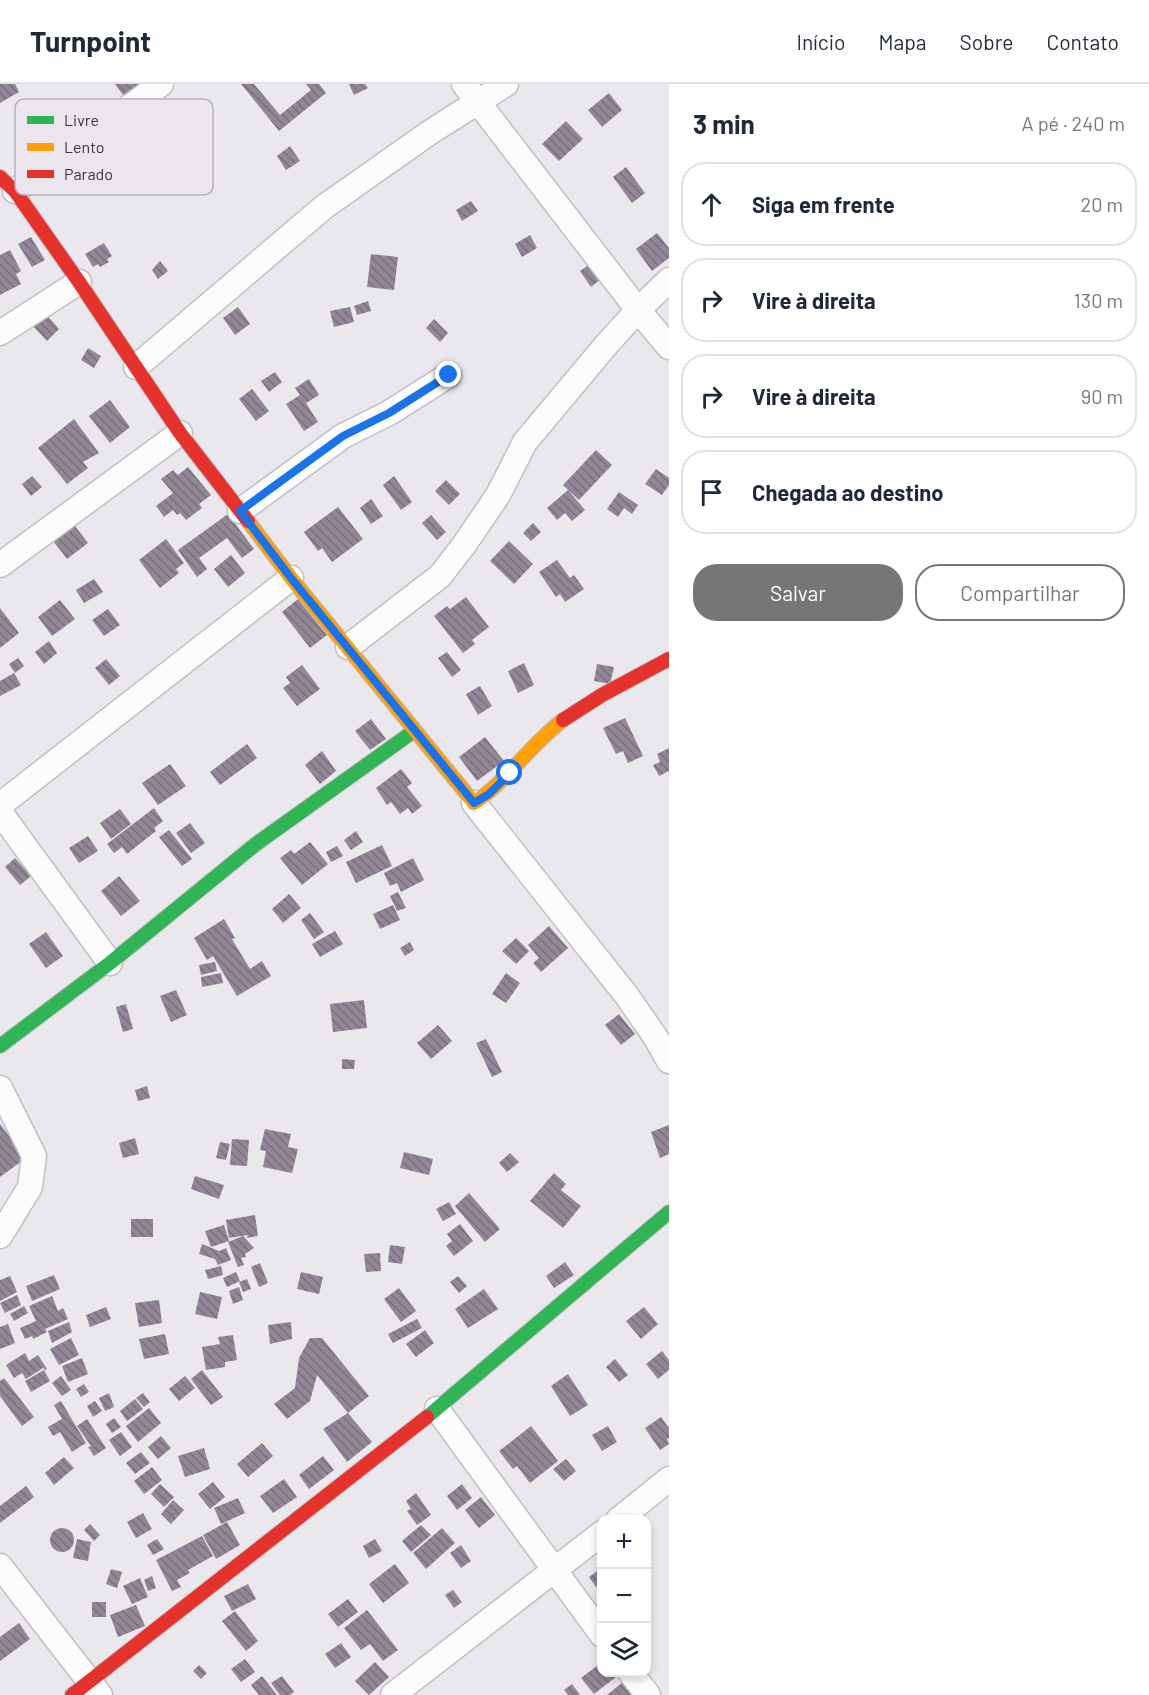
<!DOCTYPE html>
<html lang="pt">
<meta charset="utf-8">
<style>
body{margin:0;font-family:Barlow,sans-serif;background:#f6f6f7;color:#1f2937}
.controls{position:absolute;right:18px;bottom:18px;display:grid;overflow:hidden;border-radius:12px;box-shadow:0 3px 9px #0003}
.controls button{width:54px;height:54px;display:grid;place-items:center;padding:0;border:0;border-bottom:2px solid #e0e1e3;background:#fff;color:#1f2937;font:30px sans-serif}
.stop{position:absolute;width:18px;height:18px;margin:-14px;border:4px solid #1a73e8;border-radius:50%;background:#fff}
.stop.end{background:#1a73e8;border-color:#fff;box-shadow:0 2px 6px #0008}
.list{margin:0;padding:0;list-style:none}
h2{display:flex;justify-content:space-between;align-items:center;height:78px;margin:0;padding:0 24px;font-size:26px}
h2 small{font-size:20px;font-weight:400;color:#747a83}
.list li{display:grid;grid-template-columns:39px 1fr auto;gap:18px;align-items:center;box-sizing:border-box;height:84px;margin:0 12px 12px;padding:0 12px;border:2px solid #e0e1e3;border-radius:24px}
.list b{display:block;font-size:22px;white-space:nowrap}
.list em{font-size:20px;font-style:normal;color:#747a83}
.actions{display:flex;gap:12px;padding:18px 24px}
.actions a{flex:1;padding:14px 0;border:2px solid #777578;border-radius:24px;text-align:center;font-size:21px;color:#777578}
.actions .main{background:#777578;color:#fff}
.icon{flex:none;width:33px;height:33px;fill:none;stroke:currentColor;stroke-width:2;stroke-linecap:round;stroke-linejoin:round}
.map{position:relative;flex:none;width:669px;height:1611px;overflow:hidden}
header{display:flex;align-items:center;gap:36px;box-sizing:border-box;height:84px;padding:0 30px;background:#fff;border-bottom:2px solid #e0e1e3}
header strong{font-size:28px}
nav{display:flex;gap:33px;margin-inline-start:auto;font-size:21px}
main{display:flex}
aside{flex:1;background:#fff}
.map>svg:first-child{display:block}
.building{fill:url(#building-back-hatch)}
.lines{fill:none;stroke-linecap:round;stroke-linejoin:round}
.street-casing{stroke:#c1bfc3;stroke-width:27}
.fast-casing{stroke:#c1bfc3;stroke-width:16}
.slow-casing{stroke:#c1bfc3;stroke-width:16}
.jam-casing{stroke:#c1bfc3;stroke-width:16}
.street{stroke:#fcfcfc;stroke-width:24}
.fast{stroke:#30b455;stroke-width:14}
.slow{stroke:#ff9f0a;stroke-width:14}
.jam{stroke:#e5322d;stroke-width:14}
.route{stroke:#1a73e8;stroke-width:8}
.key{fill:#ebe6ee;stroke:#b6b2b8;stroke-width:1.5}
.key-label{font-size:16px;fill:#39373a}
</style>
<header>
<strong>Turnpoint</strong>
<nav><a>Início</a><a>Mapa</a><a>Sobre</a><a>Contato</a></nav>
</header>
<main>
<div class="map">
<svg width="669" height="1611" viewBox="0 0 669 1611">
<defs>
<pattern id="building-back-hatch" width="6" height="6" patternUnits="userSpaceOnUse" patternTransform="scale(1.5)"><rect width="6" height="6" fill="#938797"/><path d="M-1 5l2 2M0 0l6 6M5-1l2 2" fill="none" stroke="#796f7c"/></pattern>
</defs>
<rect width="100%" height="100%" fill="#eae8ec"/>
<g class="building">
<polygon points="0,0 15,0 19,8 0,19"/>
<polygon points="115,0 139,0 123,11"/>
<polygon points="241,0 254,0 280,31 311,6 306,0 319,0 326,9 279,47"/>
<polygon points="349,0 365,0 368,4 354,11"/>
<polygon points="609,9 622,26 602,43 588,26"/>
<polygon points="566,37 583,55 559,77 542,60"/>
<polygon points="290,62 300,77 286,86 277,72"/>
<polygon points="626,83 645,109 632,119 613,93"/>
<polygon points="471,117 478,127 462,137 456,126"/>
<polygon points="657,149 669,164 669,174 652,187 636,165"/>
<polygon points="530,151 537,164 522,173 515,160"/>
<polygon points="31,153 45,176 32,183 18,160"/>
<polygon points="104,159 112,172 107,175 109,178 100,183 98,180 93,183 85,170"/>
<polygon points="10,166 21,187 16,190 21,200 0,211 0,171"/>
<polygon points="371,170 398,173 394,206 367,203"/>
<polygon points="160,177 168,187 158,195 152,186"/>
<polygon points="590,180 601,195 591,203 580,187"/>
<polygon points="368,217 371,227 357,231 354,222"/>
<polygon points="238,223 250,240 235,251 223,234"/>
<polygon points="350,223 354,238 334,243 330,227"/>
<polygon points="45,229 59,245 47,257 32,241"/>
<polygon points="434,235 448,249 440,258 426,244"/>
<polygon points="88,264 101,272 94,284 81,276"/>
<polygon points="275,288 282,298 269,308 261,297"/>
<polygon points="309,295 319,311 306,319 318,338 304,347 286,320 300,311 295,304"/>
<polygon points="252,305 269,327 256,337 239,315"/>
<polygon points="110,316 130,343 110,359 89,332"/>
<polygon points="74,335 99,369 83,378 88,384 67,400 38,364"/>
<polygon points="596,366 612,381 579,416 563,401"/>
<polygon points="188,383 211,411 199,420 202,424 186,436 180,429 177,431 173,426 164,433 156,422 173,409 161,395 173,386 178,391"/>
<polygon points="656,385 669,394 669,401 662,411 645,400"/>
<polygon points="32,392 42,403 31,412 22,400"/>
<polygon points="394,392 412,418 401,426 383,401"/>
<polygon points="446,396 460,410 449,421 435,407"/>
<polygon points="568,406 585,426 572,437 565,429 557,436 547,424"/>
<polygon points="619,408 638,421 632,430 624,424 618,433 607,425"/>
<polygon points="371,415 383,432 371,440 360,424"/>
<polygon points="338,423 363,455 332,478 322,464 318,467 304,448"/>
<polygon points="228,430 254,465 242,474 227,454 199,474 207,485 197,493 178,466"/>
<polygon points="431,431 446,448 437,456 422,439"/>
<polygon points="533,439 541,448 531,457 523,449"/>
<polygon points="75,442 88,459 67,475 54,458"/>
<polygon points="166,455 184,479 176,485 179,489 160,504 139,476"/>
<polygon points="509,457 533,480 514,500 490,477"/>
<polygon points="231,471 245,489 228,503 214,485"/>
<polygon points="557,476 570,494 574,491 584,505 565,518 560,510 556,513 539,488"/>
<polygon points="94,495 103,508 84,519 76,506"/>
<polygon points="466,513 489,543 472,556 475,560 463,569 434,532 447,522 450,525"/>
<polygon points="298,515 327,551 310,564 282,528"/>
<polygon points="60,516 75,535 52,552 38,533"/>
<polygon points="0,524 19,549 0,564"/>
<polygon points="108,525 120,541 104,552 92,536"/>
<polygon points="49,557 57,569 44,580 35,568"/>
<polygon points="447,568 461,586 452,593 438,574"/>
<polygon points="18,574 24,582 15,589 9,580"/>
<polygon points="106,575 120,592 109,601 95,584"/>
<polygon points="524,579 534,601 518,609 508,587"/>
<polygon points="597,580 614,583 610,600 594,597"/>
<polygon points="302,581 320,605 297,622 283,604 290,599 286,593"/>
<polygon points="14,589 21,601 0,612 0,597"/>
<polygon points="480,602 492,622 478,631 466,610"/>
<polygon points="625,634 643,672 628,679 623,667 616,670 603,644"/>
<polygon points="371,635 386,655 370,666 355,647"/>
<polygon points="485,653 504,677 477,697 459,673"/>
<polygon points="247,660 257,674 220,701 210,688"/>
<polygon points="669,664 669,687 659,692 653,681 660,678 657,670"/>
<polygon points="322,667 336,687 320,700 305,681"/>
<polygon points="170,680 186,702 158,721 142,699"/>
<polygon points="401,685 412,699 407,703 422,722 412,730 408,724 400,730 391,718 387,721 376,704"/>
<polygon points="154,724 163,737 154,744 156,747 127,770 122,763 114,769 107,760"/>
<polygon points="120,725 131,740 111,755 100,739"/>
<polygon points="190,739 205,759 191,769 176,749"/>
<polygon points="169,746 192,775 182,782 159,753"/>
<polygon points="356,747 363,758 351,766 344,756"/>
<polygon points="88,752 98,767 79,779 69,764"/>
<polygon points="310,758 328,780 302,801 280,774 291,766 294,770"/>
<polygon points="382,761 392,782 356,799 346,778"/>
<polygon points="337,762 343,772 331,778 326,768"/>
<polygon points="15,774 31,792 20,801 5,783"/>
<polygon points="413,774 424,796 401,808 397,799 390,802 384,789"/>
<polygon points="119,792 140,817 121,832 101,807"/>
<polygon points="398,808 406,824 397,827 390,812"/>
<polygon points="289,810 301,824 283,839 272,825"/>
<polygon points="393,821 400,836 380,845 373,830"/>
<polygon points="310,829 324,848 314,855 301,836"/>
<polygon points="224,835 235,854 232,855 250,885 262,877 271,892 237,912 213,872 207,876 194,854"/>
<polygon points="549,842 568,864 541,888 533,879 539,874 528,861"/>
<polygon points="335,847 343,860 320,873 312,860"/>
<polygon points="46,848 63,872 46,884 29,860"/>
<polygon points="516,854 529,867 516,880 502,867"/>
<polygon points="410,858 414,866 405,872 400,864"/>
<polygon points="215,878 217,887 201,891 199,881"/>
<polygon points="221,889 223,899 202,903 201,893"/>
<polygon points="506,889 520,899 506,919 492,910"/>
<polygon points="176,906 187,931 171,938 160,912"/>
<polygon points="364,916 367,944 333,948 330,920"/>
<polygon points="126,920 133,945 123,948 116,923"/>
<polygon points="619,930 635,950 621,961 605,941"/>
<polygon points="438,941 452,957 431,975 417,959"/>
<polygon points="486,955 502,988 492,993 476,959"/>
<polygon points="342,975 355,976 354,985 342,985"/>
<polygon points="147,1002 150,1014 138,1017 135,1006"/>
<polygon points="0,1040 26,1074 0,1093"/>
<polygon points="669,1041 669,1070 660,1074 651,1048"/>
<polygon points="265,1045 291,1050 288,1063 298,1065 292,1089 263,1083 266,1067 260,1066"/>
<polygon points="135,1054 139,1070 123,1074 119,1059"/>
<polygon points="232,1055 249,1056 247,1082 230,1081"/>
<polygon points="220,1058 230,1060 226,1076 216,1074"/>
<polygon points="404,1068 433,1075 429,1091 400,1084"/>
<polygon points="510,1069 519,1078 507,1088 499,1079"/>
<polygon points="554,1089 566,1100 561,1106 581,1122 563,1144 530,1117"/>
<polygon points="195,1092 224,1101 219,1115 191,1105"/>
<polygon points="469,1109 500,1145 485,1158 455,1122"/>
<polygon points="449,1118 456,1130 443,1137 436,1125"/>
<polygon points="255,1131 258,1152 247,1154 248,1151 229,1154 226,1136"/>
<rect x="131" y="1135" width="22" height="18"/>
<polygon points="460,1140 473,1157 454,1172 446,1162 452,1157 447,1150"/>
<polygon points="224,1141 229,1157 211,1163 205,1147"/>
<polygon points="243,1152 254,1164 245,1170 246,1173 241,1174 244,1181 238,1183 228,1158"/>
<polygon points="202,1160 219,1167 226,1164 231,1176 218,1181 215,1175 199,1170"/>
<polygon points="390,1161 405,1163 402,1180 388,1178"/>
<polygon points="380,1169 381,1187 366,1188 364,1170"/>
<polygon points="565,1178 574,1191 554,1204 546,1192"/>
<polygon points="260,1179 268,1199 259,1203 251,1183"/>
<polygon points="221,1182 223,1191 208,1195 205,1186"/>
<polygon points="236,1188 240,1197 227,1203 223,1194"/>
<polygon points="301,1188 323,1193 319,1210 297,1205"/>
<polygon points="54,1191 60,1205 32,1217 26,1202"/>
<polygon points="10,1192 17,1208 0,1217 0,1196"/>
<polygon points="458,1192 467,1202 459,1209 450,1198"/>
<polygon points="247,1195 251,1205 243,1208 239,1198"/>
<polygon points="239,1203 243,1216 233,1220 229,1207"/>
<polygon points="399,1204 416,1227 401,1238 384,1215"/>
<polygon points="484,1205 498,1225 468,1244 455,1225"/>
<polygon points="200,1208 222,1213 217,1235 195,1230"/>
<polygon points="17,1211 21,1221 5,1229 0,1219"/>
<polygon points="52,1212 58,1227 63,1224 68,1235 45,1245 47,1248 33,1255 32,1252 25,1255 20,1244 36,1237 29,1222"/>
<polygon points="159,1216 162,1239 139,1243 135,1219"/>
<polygon points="24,1222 28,1229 14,1237 10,1230"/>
<polygon points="106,1223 111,1235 90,1243 86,1231"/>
<polygon points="644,1223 658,1240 641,1255 626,1237"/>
<polygon points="417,1235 422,1244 393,1259 388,1250"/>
<polygon points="69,1238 72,1248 52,1259 48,1247"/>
<polygon points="291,1238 292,1255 270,1260 268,1241"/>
<polygon points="8,1240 15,1259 0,1265 0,1243"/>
<polygon points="425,1246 434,1259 416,1273 406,1260"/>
<polygon points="165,1250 169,1270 144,1275 139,1255"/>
<polygon points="233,1251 237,1276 225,1278 225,1283 206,1286 202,1263 220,1260 218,1253"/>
<polygon points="71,1254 79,1271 59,1281 50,1265"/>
<polygon points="310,1254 322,1254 369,1312 348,1329 317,1291 310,1317 287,1335 274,1320 295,1304 299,1274"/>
<polygon points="662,1267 669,1276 669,1286 658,1295 646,1280"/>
<polygon points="25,1269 29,1277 38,1271 47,1285 45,1286 42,1282 43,1284 26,1295 22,1289 14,1294 6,1281"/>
<polygon points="82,1274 88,1290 68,1298 62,1282"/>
<polygon points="615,1275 628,1291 619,1298 606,1283"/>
<polygon points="44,1286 50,1297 31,1308 25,1297"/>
<polygon points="202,1286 223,1313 211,1321 191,1295"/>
<polygon points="568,1290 588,1321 570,1332 551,1302"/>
<polygon points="61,1292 71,1306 62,1312 52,1299"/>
<polygon points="185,1292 195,1304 179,1317 169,1305"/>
<polygon points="4,1294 34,1333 22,1342 0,1312 0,1297"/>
<polygon points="84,1300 89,1308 81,1313 76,1305"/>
<polygon points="109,1309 114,1323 105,1327 99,1314"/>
<polygon points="143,1309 150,1318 144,1323 136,1314"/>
<polygon points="135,1315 143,1325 127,1337 120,1327"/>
<polygon points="61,1317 86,1359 72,1368 60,1348 53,1352 48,1343 62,1335 54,1321"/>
<polygon points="95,1317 102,1327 93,1333 87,1322"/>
<polygon points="149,1324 161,1339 138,1358 126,1342"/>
<polygon points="348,1329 372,1358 347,1378 323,1345"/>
<polygon points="661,1333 669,1344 669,1354 667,1355 669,1360 660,1366 645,1344"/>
<polygon points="114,1334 121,1343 112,1349 106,1340"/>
<polygon points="87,1335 106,1364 94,1372 88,1363 91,1362 77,1342"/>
<polygon points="531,1342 558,1377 530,1399 517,1382 513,1385 499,1367"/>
<polygon points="608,1342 617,1358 602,1367 592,1351"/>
<polygon points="121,1348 132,1363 120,1372 109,1356"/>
<polygon points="161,1352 171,1364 158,1375 148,1363"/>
<polygon points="262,1359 273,1372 248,1393 237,1380"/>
<polygon points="204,1364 210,1385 185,1393 178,1372"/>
<polygon points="141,1368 150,1379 135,1390 126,1379"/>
<polygon points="323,1372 334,1386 309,1405 299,1391"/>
<polygon points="64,1373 74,1384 54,1401 45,1389"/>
<polygon points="566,1375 576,1387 564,1397 553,1385"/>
<polygon points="152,1383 162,1396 144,1410 134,1397"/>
<polygon points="284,1395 297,1413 273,1429 260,1412"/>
<polygon points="213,1398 225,1413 210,1425 198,1410"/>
<polygon points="160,1400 174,1413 164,1423 151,1410"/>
<polygon points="462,1400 472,1414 457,1426 447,1412"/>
<polygon points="26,1402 34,1413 0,1439 0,1422"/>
<polygon points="416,1409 431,1431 417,1441 407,1427 411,1425 406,1417"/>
<polygon points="481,1413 495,1431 479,1444 465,1426"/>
<polygon points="238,1414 245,1429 221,1440 214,1424"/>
<polygon points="173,1416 184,1426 171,1440 161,1430"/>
<polygon points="143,1429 152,1445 136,1454 127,1438"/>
<polygon points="227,1438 240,1461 216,1475 203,1451"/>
<polygon points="90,1440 100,1451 94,1457 84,1446"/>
<polygon points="421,1441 431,1451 411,1468 402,1457"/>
<polygon points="442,1444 455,1459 426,1485 413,1469"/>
<circle cx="62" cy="1456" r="12"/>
<polygon points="202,1452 213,1472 188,1486 190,1489 177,1496 181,1503 172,1507 156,1476"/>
<polygon points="77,1455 91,1458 88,1477 73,1474"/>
<polygon points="157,1455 164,1465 153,1471 147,1461"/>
<polygon points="375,1455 382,1467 369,1474 363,1462"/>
<polygon points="461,1461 471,1477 461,1484 450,1469"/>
<polygon points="395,1480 409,1499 383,1519 369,1500"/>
<polygon points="111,1485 122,1488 117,1504 106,1500"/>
<polygon points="599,1486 602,1490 602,1499 596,1503 589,1493"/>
<polygon points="152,1492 156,1504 148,1507 144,1496"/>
<polygon points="140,1494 148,1513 132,1520 123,1502"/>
<polygon points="248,1500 256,1515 232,1527 224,1512"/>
<polygon points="453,1506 462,1518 454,1524 445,1511"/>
<polygon points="348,1515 358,1528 338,1543 328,1530"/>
<rect x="92" y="1518" width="14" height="15"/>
<polygon points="136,1521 145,1542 118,1553 110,1531"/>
<polygon points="367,1526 398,1566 383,1577 370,1560 361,1566 344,1544"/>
<polygon points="235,1527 258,1557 246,1567 222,1537"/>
<polygon points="19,1539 30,1555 0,1577 0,1553"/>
<polygon points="341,1559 351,1573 335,1584 325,1570"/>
<polygon points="245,1575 255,1588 241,1598 231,1585"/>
<polygon points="375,1578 389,1593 369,1611 355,1597"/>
<polygon points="602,1578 602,1588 613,1588 616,1593 594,1610 581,1594"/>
<polygon points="199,1581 207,1589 201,1595 193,1587"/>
<polygon points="262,1592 277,1611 259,1611 251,1601"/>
<polygon points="282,1592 294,1608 290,1611 280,1611 271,1599"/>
<polygon points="623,1598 633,1611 607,1611"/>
<polygon points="572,1600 580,1611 568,1611 564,1606"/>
</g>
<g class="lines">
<g class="street-casing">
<g id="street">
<polyline points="464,0 638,226 669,263"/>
<polyline points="15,107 161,0"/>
<polyline points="0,249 79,198"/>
<polyline points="136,283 324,123 429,49 506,0"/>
<polyline points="240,427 343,352 389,329 449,291"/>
<polyline points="0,481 180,349"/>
<polyline points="348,563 440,492 464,461 498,411 525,358 607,260 638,226 669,196"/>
<polyline points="474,719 627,912 656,954 669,977"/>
<polyline points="0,721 291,494"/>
<polyline points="0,728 110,879"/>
<polyline points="0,1004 34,1072 30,1103 0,1152"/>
<polyline points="437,1325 602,1551"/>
<polyline points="618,1436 669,1395"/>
<polyline points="0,1482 100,1611"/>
<polyline points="630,1588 648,1611"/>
<polyline points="393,1611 602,1449"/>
</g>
</g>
<g class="fast-casing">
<g id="fast">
<polyline points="0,962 110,879 256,760 414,647"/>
<polyline points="427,1333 669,1128"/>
</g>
</g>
<g class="slow-casing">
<path id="slow" d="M248 437 291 494 474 719C508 696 530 661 563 636"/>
</g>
<g class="jam-casing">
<g id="jam">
<polyline points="0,93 15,107 79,198 180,349 248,437"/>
<polyline points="563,636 602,611 669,575"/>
<polyline points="72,1611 427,1333"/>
</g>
</g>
<use href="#street" class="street"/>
<use href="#fast" class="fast"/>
<use href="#slow" class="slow"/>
<use href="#jam" class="jam"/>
</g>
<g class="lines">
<polyline class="route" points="449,291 389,329 343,352 240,427 291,494 474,719 489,710 510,689"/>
</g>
<rect x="15" y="15" width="198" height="96" rx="9" class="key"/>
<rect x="27" y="32" width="27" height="8" fill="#30b455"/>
<rect x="27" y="59" width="27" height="8" fill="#ff9f0a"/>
<rect x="27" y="86" width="27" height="8" fill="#e5322d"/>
<g class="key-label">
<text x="64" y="42">Livre</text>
<text x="64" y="69">Lento</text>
<text x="64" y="96">Parado</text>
</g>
</svg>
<div class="controls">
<button>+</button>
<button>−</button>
<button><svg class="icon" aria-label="layers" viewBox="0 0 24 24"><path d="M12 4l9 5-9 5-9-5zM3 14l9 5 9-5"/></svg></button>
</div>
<div class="stop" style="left:510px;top:689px"></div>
<div class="stop end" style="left:449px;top:291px"></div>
</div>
<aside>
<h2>3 min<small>A pé · 240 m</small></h2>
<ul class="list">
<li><svg class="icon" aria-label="ahead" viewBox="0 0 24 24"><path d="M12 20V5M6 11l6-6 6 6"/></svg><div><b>Siga em frente</b></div><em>20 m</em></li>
<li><svg class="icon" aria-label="right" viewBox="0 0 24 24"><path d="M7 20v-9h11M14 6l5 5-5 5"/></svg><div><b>Vire à direita</b></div><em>130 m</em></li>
<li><svg class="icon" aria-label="right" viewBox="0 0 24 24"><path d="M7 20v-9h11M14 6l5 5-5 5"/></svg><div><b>Vire à direita</b></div><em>90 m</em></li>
<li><svg class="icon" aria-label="arrive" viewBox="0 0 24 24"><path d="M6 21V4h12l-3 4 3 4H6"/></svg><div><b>Chegada ao destino</b></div></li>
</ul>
<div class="actions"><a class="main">Salvar</a><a>Compartilhar</a></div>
</aside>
</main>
